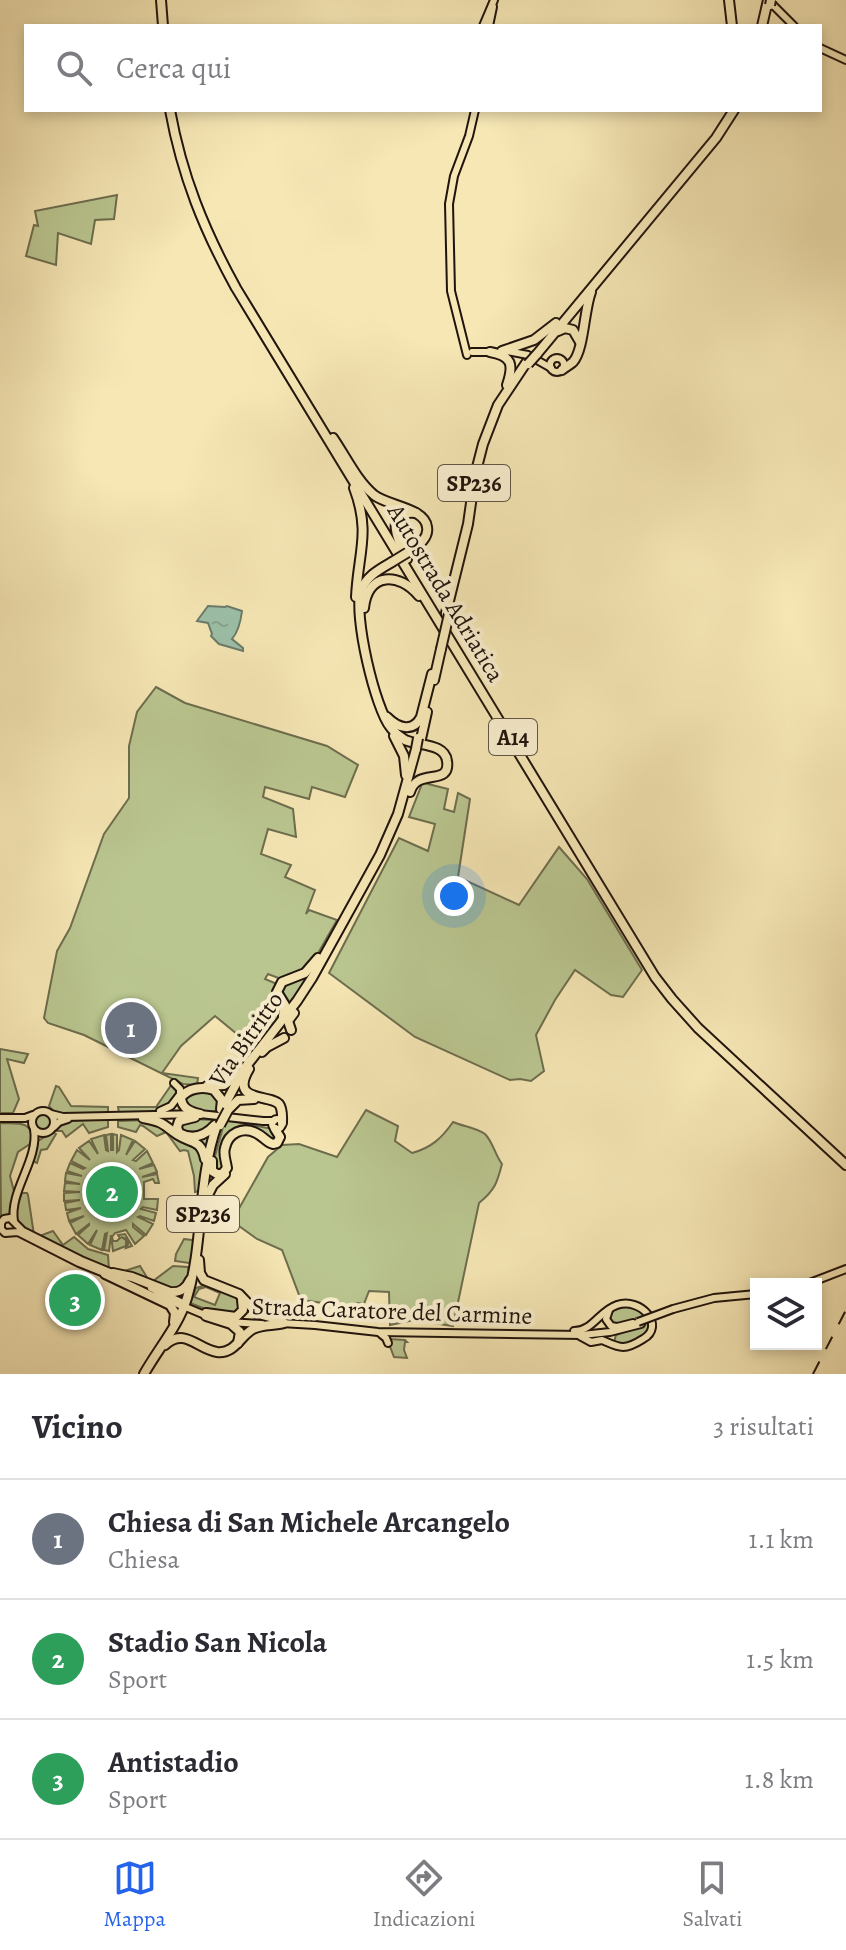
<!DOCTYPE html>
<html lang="it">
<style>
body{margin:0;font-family:Alegreya,serif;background:#f7f7f7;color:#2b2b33}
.controls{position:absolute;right:24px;bottom:24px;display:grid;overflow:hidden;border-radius:0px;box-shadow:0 4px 12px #0003}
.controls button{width:72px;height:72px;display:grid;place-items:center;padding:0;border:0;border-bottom:2px solid #e1e1e2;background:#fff;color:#2b2b33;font:40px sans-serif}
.you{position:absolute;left:454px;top:896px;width:28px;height:28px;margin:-20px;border:6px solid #fff;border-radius:50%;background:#1a73e8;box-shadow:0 0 0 12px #1a73e833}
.badge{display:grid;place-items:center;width:52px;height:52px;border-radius:50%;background:#2563eb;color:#fff;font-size:26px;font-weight:700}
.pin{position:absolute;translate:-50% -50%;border:4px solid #fff;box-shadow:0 2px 8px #0006}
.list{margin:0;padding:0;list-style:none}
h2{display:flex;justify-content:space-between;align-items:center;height:104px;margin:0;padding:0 32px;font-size:34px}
h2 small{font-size:26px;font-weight:400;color:#7c7c81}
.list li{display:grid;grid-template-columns:52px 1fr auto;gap:24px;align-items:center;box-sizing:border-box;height:120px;padding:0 32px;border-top:2px solid #e1e1e2}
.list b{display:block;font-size:30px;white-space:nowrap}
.list p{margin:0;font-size:26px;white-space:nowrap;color:#7c7c81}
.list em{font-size:26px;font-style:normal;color:#7c7c81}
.icon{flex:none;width:44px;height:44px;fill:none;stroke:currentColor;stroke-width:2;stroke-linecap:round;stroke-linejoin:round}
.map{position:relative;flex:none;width:846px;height:1374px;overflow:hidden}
.search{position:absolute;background:#fff;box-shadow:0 4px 12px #0003;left:24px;right:24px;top:24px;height:88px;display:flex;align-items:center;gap:20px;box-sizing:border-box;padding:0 28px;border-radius:0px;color:#7c7c81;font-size:30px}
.sheet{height:464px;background:#fff}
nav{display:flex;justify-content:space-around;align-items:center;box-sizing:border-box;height:112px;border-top:2px solid #e1e1e2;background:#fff;font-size:22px;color:#7c7c81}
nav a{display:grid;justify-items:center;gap:4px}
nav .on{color:#2563eb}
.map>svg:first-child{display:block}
.green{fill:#bac690;stroke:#6d6d4e;stroke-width:2;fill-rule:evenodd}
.water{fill:url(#water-ripples);stroke:#6b7b6b;stroke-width:2}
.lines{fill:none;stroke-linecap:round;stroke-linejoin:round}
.major-casing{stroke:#20140d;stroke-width:10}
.highway-casing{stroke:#20140d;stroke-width:12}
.major{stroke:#f6e7b5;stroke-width:6}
.highway{stroke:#f6e7b5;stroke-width:8}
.rail{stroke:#20140d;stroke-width:2;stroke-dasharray:14 14;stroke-linecap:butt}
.major-bridge-casing{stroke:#20140d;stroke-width:10;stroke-linecap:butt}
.highway-bridge-casing{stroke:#20140d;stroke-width:12;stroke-linecap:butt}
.major-bridge{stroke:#f6e7b5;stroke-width:6}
.highway-bridge{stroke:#f6e7b5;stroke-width:8}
.labels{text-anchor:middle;stroke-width:8;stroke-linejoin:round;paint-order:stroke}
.shield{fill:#f9efcf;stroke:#615647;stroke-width:2}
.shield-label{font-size:22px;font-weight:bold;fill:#20140d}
.street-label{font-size:24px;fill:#20140d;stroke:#f9efcf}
</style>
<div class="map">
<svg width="846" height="1374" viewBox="0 0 846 1374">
<defs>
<pattern id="water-ripples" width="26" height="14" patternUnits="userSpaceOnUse" patternTransform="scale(2)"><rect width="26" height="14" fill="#9dc0a9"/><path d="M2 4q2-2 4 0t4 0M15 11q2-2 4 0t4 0" fill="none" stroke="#87a490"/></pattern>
</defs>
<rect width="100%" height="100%" fill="#f6e7b5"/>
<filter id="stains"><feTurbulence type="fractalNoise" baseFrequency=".0025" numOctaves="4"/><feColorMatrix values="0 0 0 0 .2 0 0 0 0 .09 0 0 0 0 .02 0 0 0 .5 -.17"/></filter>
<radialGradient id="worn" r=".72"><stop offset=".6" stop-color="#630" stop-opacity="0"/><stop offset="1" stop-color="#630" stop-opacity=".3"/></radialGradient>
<g class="green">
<polygon points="117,195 114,219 95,220 91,244 58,233 56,265 26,256 34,225 38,226 35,211"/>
<polygon points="156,687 185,703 327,746 358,765 345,797 312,787 309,799 265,787 263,797 293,809 296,837 268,829 261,854 291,865 285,877 315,890 306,914 309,910 337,920 313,962 304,973 281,979 268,974 265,979 277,984 282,1014 254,1048 215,1016 181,1046 162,1073 198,1078 197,1085 183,1084 84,1035 48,1023 44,1018 57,951 70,928 104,834 129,798 129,746 137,712"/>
<polygon points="424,783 448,789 444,809 454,812 458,793 470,799 458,877 519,905 559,847 587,879 642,970 623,997 611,995 575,970 555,1000 536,1035 544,1071 531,1081 520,1079 510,1080 415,1037 329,973 399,838 428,851 435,824 409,817 422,784"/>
<polygon points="317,964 292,1002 286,1002 279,992 280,987"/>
<polygon points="0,1049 28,1054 24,1063 7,1059 19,1099 13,1113 0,1113"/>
<polygon points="172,1084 176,1085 179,1095 163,1110 154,1112 119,1113 118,1107 156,1107"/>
<path d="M56 1086 59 1087 71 1106 108 1107V1113C91 1114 60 1122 49 1106Z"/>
<path d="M205 1089 218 1095 219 1110C201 1114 194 1115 183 1099L184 1096Z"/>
<path d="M366 1110 398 1126 395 1141 412 1153C431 1148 442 1138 453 1122 462 1126 477 1128 485 1134 493 1142 495 1155 502 1164 497 1183 495 1190 479 1203L453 1326 414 1320 390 1325 389 1292 369 1291 364 1304 357 1303 349 1317 323 1303 301 1300 282 1250 257 1239 232 1221 268 1157 282 1145 299 1144 337 1157Z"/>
<circle cx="43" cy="1122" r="10"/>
<polygon points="187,1119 216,1120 214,1126 198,1136 178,1129"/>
<polygon points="88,1120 108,1120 108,1127 89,1133 83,1124 66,1137 62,1131 56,1131 58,1125 67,1121"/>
<polygon points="148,1120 192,1139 213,1129 200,1191 195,1192 194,1176 188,1151 184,1150 180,1151 166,1132 157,1136 143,1126 140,1125 136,1132 118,1127 118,1121"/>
<polygon points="225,1120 273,1129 276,1131 276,1142 258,1133 232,1134 223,1173 212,1167"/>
<path d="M0 1123C18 1124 31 1119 33 1142L18 1152 10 1176 15 1195 9 1214 1 1218Z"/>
<polygon points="53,1132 56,1134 47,1149 41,1150 37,1163 33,1161 38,1141"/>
<polygon points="111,1134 111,1150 113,1150 113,1134 117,1135 117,1152 119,1150 121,1135 133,1140 126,1155 135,1141 145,1149 133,1160 136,1161 147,1151 153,1163 139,1169 154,1165 157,1172 142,1177 157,1174 159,1183 155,1183 153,1179 144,1182 144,1199 158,1199 157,1210 143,1207 141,1209 156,1213 154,1221 140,1216 138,1217 153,1224 146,1235 133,1224 133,1227 144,1236 135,1244 126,1230 115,1233 112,1237 113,1241 117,1241 120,1238 118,1235 125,1234 132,1246 126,1248 128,1244 127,1239 121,1237 126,1240 126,1246 113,1251 111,1235 109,1251 104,1250 107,1233 105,1234 102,1250 90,1245 97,1230 88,1244 78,1235 89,1225 89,1224 76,1234 70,1223 84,1216 69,1221 67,1213 81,1208 66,1210 65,1203 80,1200 64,1201 64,1193 80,1192 64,1191 65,1183 80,1184 65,1181 66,1173 82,1176 67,1171 70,1163 83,1169 85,1168 71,1161 77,1150 90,1160 79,1148 89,1141 98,1154 91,1139 104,1135 106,1150 108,1151 106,1135"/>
<polygon points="22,1193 27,1193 28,1195 34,1235 21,1228 14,1216"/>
<polygon points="53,1231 63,1245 74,1237 88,1249 108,1255 109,1270 80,1257 41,1237 42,1235"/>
<polygon points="184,1239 192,1240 194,1243 192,1261 189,1263 175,1261 176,1254"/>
<path d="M140 1266 148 1279 153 1281 173 1266 188 1267C191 1282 186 1284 174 1291L124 1271Z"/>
<polygon points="75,1273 99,1286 75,1325 73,1325 51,1313"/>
<path d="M205 1285 237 1296 241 1301 239 1314 208 1310 190 1303 196 1288ZM206 1287 220 1293 215 1305 194 1297 199 1289Z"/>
<polygon points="622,1306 637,1307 648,1317 642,1319 636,1318 636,1321 619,1326 609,1323 609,1312"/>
<path d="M650 1322C649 1339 633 1342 620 1347L614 1342 616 1335Z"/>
<polygon points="390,1339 405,1340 407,1342 405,1342 404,1350 407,1358 394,1357 389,1344"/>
</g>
<path class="water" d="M208 606 225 607 227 606 242 611C241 619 238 632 232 639L243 648V651L219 644 211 636 212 634 208 623 197 621Z"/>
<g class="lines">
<g class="major-casing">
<g id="major">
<polyline points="771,3 794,26"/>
<polyline points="483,26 494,0"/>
<polyline points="489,26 493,7"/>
<polyline points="820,48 846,60"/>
<polyline points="507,351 528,355 551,368"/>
<polyline points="472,352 492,352"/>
<polyline points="467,355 451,291 449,204 454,176 469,136 475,110"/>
<circle cx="557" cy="365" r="7"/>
<polyline points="174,1083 180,1089 180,1094"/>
<circle cx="43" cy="1122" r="11"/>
<polyline points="160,1111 171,1106 181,1093"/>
<polyline points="51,1114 63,1117 200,1114 263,1121 274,1121"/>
<polyline points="0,1118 25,1118 33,1115"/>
<circle cx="277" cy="1124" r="5"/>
<polyline points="54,1127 59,1122 68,1119"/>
<path d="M14 1221C9 1191 39 1160 34 1129"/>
<polyline points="109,1275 79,1263 18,1232 5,1233 1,1229 1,1223 4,1219 10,1218 23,1231 81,1260 110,1272"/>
<polyline points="807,1284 846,1269"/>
<polyline points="151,1288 183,1303"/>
<polyline points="156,1294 182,1306"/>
<polyline points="188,1308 207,1316"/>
<polyline points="673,1309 714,1298 756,1294"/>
<polyline points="609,1310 606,1319 611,1326 617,1327 633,1323"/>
<polyline points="229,1322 262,1324"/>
<polyline points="281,1323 315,1325 378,1332 582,1335 610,1332 641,1324"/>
<path d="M574 1331C593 1331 599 1311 617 1305 641 1297 666 1326 643 1339 624 1351 620 1348 602 1340L591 1342 580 1336"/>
<polyline points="381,1334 386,1338 388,1343"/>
</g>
</g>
<g class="highway-casing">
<g id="highway">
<polyline points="161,0 163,26"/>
<polyline points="729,0 732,26"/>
<polyline points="762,26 768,0"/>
<path d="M170 110C182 176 204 230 236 288L655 977 672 999 698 1028 846 1165"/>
<polyline points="558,331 565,328 573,330 580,342"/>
<polyline points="502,351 534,340 556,323"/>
<path d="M490 352C512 356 514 364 507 385"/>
<polyline points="537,354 716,138 734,110"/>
<path d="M562 370C564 368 571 364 573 362 584 350 584 310 591 292"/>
<path d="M333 438C346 457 357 481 374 495 388 506 425 508 427 527 429 538 419 545 410 551"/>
<path d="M354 488C371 533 358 553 356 597"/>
<path d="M407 559C399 543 382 510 416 513"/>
<path d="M392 562C380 569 366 576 361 591 353 614 375 709 391 728 395 733 400 737 405 740 418 746 445 743 447 761 451 787 417 767 410 792"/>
<path d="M364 608C368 572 399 572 419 596"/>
<polyline points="446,613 468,524 475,475 483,444 498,405 526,363"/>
<polyline points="434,680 441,649"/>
<path d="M387 717C398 728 413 733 421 717L432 674"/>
<polyline points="394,736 404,756 406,775"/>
<polyline points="421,739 427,712"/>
<polyline points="283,1016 285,1005 277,992 282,982 305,973 318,958"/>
<polyline points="291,1030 288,1021 294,1013"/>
<polyline points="262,1052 267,1047 284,1038"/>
<path d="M249 1069C229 1103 270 1094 279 1104 283 1109 282 1117 282 1123"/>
<polyline points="207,1086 224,1085 238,1075"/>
<polyline points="222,1110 244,1069 297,1001 312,978 380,855 398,814 416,749"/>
<polyline points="228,1110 238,1100 254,1099"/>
<path d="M200 1114C191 1112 182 1109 181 1098 187 1088 203 1086 214 1090L222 1100 221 1109"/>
<path d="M195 1117 179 1121 177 1127 179 1133C192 1140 205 1136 215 1125"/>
<path d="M143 1118C164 1122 162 1124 178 1135 192 1144 201 1139 205 1159"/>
<path d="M212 1161V1171L217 1174H222L227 1168C226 1161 223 1154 225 1148 228 1133 243 1126 256 1133 263 1136 266 1142 273 1144L277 1143 280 1137 275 1129"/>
<polyline points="205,1201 213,1185 225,1174"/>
<polyline points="199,1260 200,1273 204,1280 239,1294 258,1314 281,1320"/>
<path d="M113 1273 132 1277 170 1292C180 1293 186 1289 190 1280"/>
<polyline points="105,1274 170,1305 175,1313 174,1322"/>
<polyline points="206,1313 236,1317 243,1310 242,1300"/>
<polyline points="206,1316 231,1324 240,1332 238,1343"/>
<path d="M165 1345C185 1327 197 1349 217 1352 235 1354 240 1336 253 1329 263 1324 274 1326 284 1323"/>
<path d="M144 1374C158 1349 179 1325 187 1298 204 1242 197 1181 217 1125"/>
</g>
</g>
<use href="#major" class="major"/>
<use href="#highway" class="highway"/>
<polyline class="rail" points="813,1374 846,1310"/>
<g class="major-bridge-casing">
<polyline id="major-bridge" points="638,1322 673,1309"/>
</g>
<g class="highway-bridge-casing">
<g id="highway-bridge">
<polyline points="770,5 771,0"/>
<polyline points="528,364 537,354"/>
<polyline points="392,562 410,551"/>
<polyline points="441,649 449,614"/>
<polyline points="416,749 418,738"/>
<polyline points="220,1125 228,1110"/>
</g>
</g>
<use href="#major-bridge" class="major-bridge"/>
<use href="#highway-bridge" class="highway-bridge"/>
</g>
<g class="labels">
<g class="shield">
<rect x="438" y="465" width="72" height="36" rx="6"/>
<rect x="489" y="719" width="48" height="36" rx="6"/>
<rect x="167" y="1196" width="72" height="36" rx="6"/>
</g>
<g class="shield-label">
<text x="474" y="491">SP236</text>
<text x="513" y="745">A14</text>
<text x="203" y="1222">SP236</text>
</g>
<g class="street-label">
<text transform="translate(446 593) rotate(59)" y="8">Autostrada Adriatica</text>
<text transform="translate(246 1039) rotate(-55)" y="8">Via Bitritto</text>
<text transform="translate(392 1311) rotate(2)" y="8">Strada Caratore del Carmine</text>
</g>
</g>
<rect width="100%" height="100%" filter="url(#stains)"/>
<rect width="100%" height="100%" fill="url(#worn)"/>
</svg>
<div class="controls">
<button><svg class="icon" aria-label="layers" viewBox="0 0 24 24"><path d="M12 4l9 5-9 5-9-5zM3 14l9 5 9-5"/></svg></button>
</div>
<div class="you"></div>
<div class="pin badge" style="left:131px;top:1028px;background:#6b7280">1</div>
<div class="pin badge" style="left:112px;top:1192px;background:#2e9e5b">2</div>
<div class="pin badge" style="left:75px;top:1300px;background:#2e9e5b">3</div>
<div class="search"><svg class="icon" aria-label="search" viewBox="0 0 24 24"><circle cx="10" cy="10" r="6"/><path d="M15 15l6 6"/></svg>Cerca qui</div>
</div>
<section class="sheet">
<h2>Vicino<small>3 risultati</small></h2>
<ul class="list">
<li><span class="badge" style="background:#6b7280">1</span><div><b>Chiesa di San Michele Arcangelo</b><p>Chiesa</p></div><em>1.1 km</em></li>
<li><span class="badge" style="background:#2e9e5b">2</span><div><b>Stadio San Nicola</b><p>Sport</p></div><em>1.5 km</em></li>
<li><span class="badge" style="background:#2e9e5b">3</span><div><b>Antistadio</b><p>Sport</p></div><em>1.8 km</em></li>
</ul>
</section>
<nav>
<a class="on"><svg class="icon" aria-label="map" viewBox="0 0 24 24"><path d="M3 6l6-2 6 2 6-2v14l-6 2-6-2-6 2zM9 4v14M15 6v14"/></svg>Mappa</a>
<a><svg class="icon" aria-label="directions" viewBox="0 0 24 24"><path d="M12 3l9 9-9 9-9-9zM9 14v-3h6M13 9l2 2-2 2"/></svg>Indicazioni</a>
<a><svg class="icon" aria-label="saved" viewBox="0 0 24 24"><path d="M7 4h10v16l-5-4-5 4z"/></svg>Salvati</a>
</nav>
